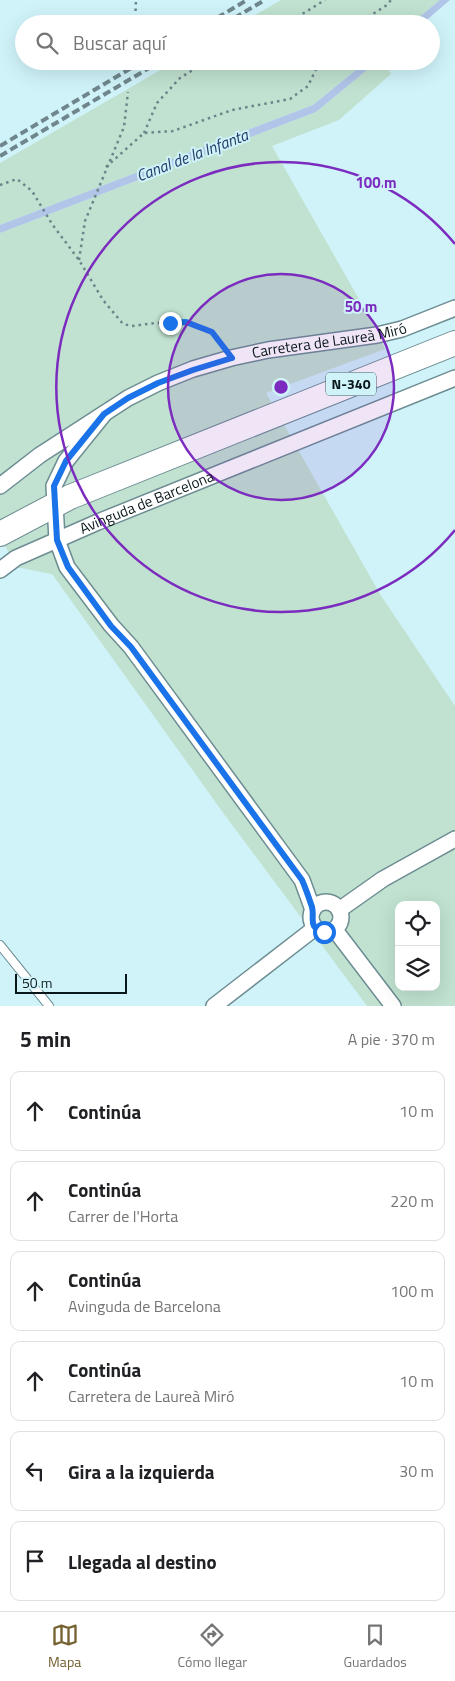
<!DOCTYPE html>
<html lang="es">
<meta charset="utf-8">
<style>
body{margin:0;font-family:"Titillium Web",sans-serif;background:#f6f6f6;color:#202124}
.controls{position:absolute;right:15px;bottom:15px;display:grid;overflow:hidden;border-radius:10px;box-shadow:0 5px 20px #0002}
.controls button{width:45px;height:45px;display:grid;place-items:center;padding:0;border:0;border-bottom:1px solid #e0e0e0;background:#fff;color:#202124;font:25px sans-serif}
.scale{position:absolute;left:15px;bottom:12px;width:112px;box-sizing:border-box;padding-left:5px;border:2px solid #0a171a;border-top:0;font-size:14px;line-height:18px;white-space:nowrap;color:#0a171a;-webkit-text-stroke:4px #d0f3fa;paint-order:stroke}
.stop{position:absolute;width:15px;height:15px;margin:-11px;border:4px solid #1a73e8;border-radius:50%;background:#fff}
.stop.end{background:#1a73e8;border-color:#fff;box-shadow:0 1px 5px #0008}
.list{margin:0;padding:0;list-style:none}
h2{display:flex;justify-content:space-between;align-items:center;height:65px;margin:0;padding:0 20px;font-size:21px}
h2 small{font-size:16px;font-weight:400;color:#757577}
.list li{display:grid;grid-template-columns:32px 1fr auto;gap:15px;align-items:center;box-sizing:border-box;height:80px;margin:0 10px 10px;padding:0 10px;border:1px solid #e0e0e0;border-radius:10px}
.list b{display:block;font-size:19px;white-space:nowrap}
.list p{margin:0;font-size:16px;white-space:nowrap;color:#757577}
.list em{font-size:16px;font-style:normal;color:#757577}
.icon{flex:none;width:28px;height:28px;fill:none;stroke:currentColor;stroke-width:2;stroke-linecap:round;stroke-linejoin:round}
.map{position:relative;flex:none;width:455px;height:1006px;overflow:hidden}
.search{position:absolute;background:#fff;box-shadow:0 5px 20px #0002;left:15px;right:15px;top:15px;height:55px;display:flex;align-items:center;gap:12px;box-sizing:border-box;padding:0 18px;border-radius:28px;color:#757577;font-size:19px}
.sheet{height:605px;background:#fff}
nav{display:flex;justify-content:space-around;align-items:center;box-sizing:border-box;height:70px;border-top:1px solid #e0e0e0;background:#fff;font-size:14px;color:#757577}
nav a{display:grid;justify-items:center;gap:2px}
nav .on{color:#756130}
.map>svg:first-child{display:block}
.green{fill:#c1e2d0;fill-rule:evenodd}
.water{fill:#b1c5e8}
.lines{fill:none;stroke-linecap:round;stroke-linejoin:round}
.service-casing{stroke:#6d8d93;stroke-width:10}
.minor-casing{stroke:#6d8d93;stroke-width:18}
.primary-casing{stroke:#6d8d93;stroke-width:26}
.path{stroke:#6d858a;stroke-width:2.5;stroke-dasharray:2.5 4;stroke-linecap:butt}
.service{stroke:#fff;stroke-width:8}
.minor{stroke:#fff;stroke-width:15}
.primary{stroke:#fff;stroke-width:24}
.rail{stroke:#6f878c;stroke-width:4;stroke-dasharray:8 4;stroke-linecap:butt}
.route{stroke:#1a73e8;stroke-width:6}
.ring{fill:none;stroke:#7b2cbf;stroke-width:2.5}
.labels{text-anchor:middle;stroke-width:4;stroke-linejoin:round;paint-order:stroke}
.shield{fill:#d0f3fa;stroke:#45595d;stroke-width:1}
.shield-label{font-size:14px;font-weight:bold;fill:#0a171a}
.street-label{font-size:15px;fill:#0a171a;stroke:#d0f3fa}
.water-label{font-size:16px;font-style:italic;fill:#223b67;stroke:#d0f3fa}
.centre{fill:#7b2cbf;stroke:#d0f3fa;stroke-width:2.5}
.ring-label{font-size:15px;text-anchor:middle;font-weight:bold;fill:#7b2cbf;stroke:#d0f3fa;stroke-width:4;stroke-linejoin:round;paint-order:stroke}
</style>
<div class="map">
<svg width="455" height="1006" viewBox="0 0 455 1006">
<rect width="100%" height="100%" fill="#d0f3fa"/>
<g class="green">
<polygon points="281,0 440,0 411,24 240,24"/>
<polygon points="176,61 367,61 313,105 0,225 0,163"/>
<path d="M378 61H383L391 74 339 120 272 146 372 322 385 349 266 393 380 594 455 706V1006H367L224 814 52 574 16 567 0 536V233L316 112ZM399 905H436V987H399Z"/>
</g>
<g class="water">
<polygon points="440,0 450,0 422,24 411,24"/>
<polygon points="367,61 378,61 316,112 0,233 0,225 313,105"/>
</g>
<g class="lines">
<g class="service-casing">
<polyline id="service" points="0,945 49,1006"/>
</g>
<g class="minor-casing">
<g id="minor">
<polyline points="104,414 66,461 54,486 57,540 67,567 111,625 131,647 302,880 313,910"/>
<path id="s1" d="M0 486 40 455 128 398 158 383 193 369 231 358 268 350 377 335 402 329 455 308"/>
<path id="s2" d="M0 570 16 558 98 522 455 378"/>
<circle cx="326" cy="917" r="15"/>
<polyline points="339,910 383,879 455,839"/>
<polyline points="335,930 393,1006"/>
<polyline points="214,1006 315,928"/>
</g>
</g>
<g class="primary-casing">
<polyline id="primary" points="0,534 70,497 455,343"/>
</g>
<g class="path">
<polyline points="135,24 136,0"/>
<polyline points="286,24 325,0"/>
<polyline points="357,24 387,5 391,0"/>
<polyline points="130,69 131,61"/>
<polyline points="144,133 157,103 180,78 207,61"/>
<polyline points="106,167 144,133 173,131 232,110 290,99 308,86 320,61"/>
<polyline points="0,185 17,179 32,191 52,224 79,260 103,300 123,324 132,326 155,323 186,322 212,332 222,345"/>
<polyline points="79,260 85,221 124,127 128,92"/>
</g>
<use href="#service" class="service"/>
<use href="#minor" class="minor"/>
<use href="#primary" class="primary"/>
<g class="rail">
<polyline points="207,24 247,0"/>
<polyline points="224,24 265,0"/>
<polyline points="0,146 143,61"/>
<polyline points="0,156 161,61"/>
</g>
</g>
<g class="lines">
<path class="route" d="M170 323 186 322 212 332 232 358 193 370 158 383 128 398 104 414 66 461 54 486 57 540 68 567 111 626 131 647 302 880C306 889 309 898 312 907 315 919 307 927 324 932"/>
</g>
<circle cx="281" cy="387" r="113" fill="#7b2cbf" fill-opacity=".12"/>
<g class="ring">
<circle cx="281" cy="387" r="113"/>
<path d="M455 530A225 225 0 1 1 455 244"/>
</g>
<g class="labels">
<rect class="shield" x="326" y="372.5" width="50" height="23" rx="4"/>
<g class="shield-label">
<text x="351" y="389">N-340</text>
</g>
<g class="street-label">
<text dy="5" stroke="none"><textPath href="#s1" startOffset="366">Carretera de Laureà Miró</textPath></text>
<text dy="5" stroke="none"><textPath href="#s2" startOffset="162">Avinguda de Barcelona</textPath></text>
</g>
<g class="water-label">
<text transform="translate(192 155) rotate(-21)" y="6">Canal de la Infanta</text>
</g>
</g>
<circle cx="281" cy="387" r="8" class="centre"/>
<g class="ring-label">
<text x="376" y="188">100 m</text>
<text x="361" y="312">50 m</text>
</g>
</svg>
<div class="controls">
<button><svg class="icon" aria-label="locate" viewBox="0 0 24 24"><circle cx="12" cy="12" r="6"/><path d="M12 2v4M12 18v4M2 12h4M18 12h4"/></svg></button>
<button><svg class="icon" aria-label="layers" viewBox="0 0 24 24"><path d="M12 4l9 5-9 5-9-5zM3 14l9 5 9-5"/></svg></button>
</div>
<div class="scale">50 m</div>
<div class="stop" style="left:324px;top:932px"></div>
<div class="stop end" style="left:170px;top:323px"></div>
<div class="search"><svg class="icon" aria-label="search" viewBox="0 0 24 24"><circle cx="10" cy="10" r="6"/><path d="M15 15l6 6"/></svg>Buscar aquí</div>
</div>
<section class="sheet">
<h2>5 min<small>A pie · 370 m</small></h2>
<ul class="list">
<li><svg class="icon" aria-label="ahead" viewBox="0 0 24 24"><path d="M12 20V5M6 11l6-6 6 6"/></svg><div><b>Continúa</b></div><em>10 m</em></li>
<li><svg class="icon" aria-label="ahead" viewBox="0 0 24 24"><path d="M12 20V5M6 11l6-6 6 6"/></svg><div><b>Continúa</b><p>Carrer de l'Horta</p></div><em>220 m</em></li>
<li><svg class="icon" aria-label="ahead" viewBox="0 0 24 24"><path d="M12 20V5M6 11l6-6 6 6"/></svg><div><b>Continúa</b><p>Avinguda de Barcelona</p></div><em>100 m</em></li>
<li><svg class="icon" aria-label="ahead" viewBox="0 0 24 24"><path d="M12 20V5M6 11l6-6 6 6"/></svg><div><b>Continúa</b><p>Carretera de Laureà Miró</p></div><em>10 m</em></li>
<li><svg class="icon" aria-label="left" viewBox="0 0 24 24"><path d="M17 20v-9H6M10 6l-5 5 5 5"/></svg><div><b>Gira a la izquierda</b></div><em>30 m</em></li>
<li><svg class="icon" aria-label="arrive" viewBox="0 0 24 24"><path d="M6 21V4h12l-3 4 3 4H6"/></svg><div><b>Llegada al destino</b></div></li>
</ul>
</section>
<nav>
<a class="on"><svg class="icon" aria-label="map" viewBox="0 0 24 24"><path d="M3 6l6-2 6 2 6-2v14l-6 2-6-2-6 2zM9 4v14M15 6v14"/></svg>Mapa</a>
<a><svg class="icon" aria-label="directions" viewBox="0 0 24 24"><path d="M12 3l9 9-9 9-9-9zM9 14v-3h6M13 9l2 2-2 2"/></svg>Cómo llegar</a>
<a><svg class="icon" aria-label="saved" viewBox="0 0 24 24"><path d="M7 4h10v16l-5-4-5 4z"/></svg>Guardados</a>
</nav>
